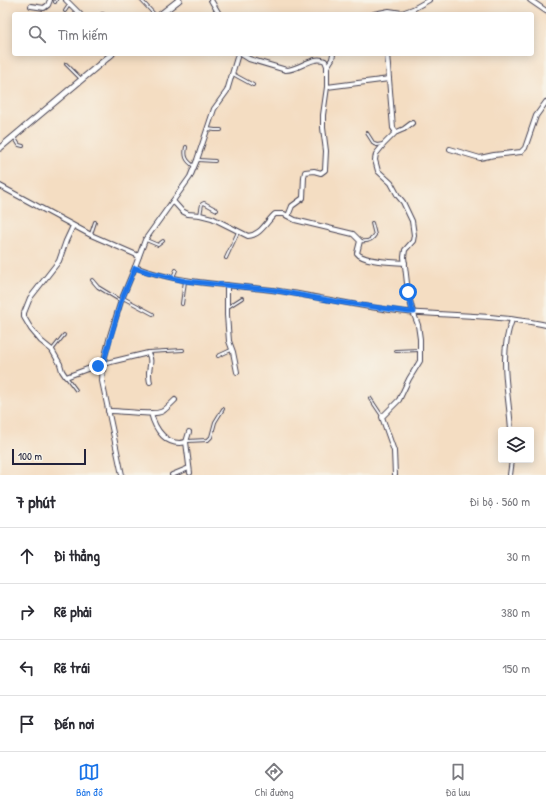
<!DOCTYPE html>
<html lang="vi">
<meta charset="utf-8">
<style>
body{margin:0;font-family:"Patrick Hand",sans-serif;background:#f7f7f7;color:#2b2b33}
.controls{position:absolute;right:12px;bottom:12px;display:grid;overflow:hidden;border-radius:4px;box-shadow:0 2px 10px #0003}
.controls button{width:36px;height:36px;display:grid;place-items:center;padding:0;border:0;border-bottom:1px solid #e1e1e2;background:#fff;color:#2b2b33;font:20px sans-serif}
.scale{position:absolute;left:12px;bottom:10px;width:74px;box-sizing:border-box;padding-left:4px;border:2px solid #22223b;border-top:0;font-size:11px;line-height:14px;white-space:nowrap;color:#22223b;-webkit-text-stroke:3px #f7f3e8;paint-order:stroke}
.stop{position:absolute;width:12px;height:12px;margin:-9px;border:3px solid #1a73e8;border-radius:50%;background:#fff}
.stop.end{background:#1a73e8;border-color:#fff;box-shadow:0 1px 4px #0008}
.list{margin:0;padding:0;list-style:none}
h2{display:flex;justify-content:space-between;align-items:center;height:52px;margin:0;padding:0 16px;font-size:17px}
h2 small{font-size:13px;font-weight:400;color:#7c7c81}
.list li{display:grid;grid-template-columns:26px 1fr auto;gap:12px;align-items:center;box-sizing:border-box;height:56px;padding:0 16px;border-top:1px solid #e1e1e2}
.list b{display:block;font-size:15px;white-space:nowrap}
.list em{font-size:13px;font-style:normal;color:#7c7c81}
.icon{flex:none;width:22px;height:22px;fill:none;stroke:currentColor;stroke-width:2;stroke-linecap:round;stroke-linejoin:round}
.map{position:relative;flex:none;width:546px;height:475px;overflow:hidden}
.search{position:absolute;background:#fff;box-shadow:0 2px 10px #0003;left:12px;right:12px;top:12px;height:44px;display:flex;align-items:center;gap:10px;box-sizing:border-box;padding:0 14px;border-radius:4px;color:#7c7c81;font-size:15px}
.sheet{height:276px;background:#fff}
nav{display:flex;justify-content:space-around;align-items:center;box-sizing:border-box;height:56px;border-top:1px solid #e1e1e2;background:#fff;font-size:11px;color:#7c7c81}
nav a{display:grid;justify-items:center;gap:2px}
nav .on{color:#1a73e8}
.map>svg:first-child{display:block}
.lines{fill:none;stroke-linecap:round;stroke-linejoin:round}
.service-casing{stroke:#423e4f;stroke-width:4}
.minor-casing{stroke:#423e4f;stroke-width:6}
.tertiary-casing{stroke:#423e4f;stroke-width:7}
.service{stroke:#fff;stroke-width:2}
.minor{stroke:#fff;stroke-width:4}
.tertiary{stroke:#fff;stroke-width:5}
.route{stroke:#1a73e8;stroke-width:5}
</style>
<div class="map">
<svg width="546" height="475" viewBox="0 0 546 475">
<rect width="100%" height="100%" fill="#f7f3e8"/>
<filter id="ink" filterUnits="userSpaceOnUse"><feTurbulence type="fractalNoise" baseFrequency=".025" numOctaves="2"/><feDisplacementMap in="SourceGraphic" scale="8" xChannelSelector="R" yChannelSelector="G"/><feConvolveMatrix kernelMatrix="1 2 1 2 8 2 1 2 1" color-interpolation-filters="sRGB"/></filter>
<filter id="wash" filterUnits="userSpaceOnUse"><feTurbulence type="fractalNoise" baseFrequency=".012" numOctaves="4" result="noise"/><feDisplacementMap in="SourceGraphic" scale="16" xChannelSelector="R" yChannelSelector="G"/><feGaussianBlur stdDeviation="0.9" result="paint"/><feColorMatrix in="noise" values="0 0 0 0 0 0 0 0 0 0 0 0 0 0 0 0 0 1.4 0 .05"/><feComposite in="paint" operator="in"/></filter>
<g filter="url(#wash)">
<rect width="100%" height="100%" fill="#f4ddc2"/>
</g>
<g filter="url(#ink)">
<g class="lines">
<g class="service-casing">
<g id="service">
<polyline points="141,0 154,14"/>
<polyline points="55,2 56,0"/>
<polyline points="65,11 69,5"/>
<polyline points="102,14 103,14"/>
<polyline points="66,64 81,79"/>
<polyline points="233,74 253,85"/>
<polyline points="208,129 215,130 221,130"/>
<polyline points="367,133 374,144 377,145 383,144"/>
<polyline points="14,137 19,145 23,146"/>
<path d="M186 147C184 156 186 161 194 166"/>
<polyline points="198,160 215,161"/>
<polyline points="200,215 202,204 204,203 217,210"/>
<polyline points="91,234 95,222"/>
<polyline points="146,240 158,245 163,241"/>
<path d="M361 241C367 242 372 240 375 235L372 223"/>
<polyline points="226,258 238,232"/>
<polyline points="173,277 176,270"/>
<polyline points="92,280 98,287 121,301"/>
<polyline points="123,298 153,314"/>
<polyline points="182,304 185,281"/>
<polyline points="228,307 242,298"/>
<polyline points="52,350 64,335"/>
<polyline points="396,351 419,350"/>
<polyline points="149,352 183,350"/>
<polyline points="218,356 231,350"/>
<polyline points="67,378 76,390"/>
<polyline points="370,398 382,416"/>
<polyline points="187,441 208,440 211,437 215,422 223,409"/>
</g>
</g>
<g class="minor-casing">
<g id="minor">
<polyline points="66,0 80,14"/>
<polyline points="211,0 219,14"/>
<polyline points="530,0 546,11"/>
<polyline points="31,6 44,8 48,5 50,0"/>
<polyline points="374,14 389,11 402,13 413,9 429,0"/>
<path d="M241 54 249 59 286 70C299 70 313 55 325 61L327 66"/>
<polyline points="387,54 393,128 395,131 397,132 404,129 412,123"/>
<polyline points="327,87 389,79"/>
<polyline points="450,149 480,158 494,155 521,152 525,148 536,116 546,102"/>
<polyline points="0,186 91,235 139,256"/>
<path d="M173 201 182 211 188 214 200 215 212 218 248 236C261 235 266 222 275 214H284L295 220 353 234 360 241 357 253C363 262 394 262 405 263"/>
<polyline points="288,216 292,206 303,198 304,177 305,172 314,171 321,173 325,170 326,151 323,128 323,115 327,87 327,67 332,59 333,54"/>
<path d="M73 226 66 241 59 261 30 298 24 313V317L31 329 41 341 52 350 60 364 62 371 66 377 98 365 148 353C152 359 150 365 149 372 149 375 149 379 150 382"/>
<path d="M135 267C179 284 226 284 272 290 318 296 362 308 407 312 442 315 476 315 510 319 522 321 534 322 546 325"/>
<polyline points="227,285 227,315 229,341 233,352 237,372"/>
<path d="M108 411C121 410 153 417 163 411 167 408 171 404 175 400"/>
<path d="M151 413C155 430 167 447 186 442"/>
<path d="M511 430C509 393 498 356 512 320"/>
<polyline points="189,432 186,442 190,473"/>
<polyline points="122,475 102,381 103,364 110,336 121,301 135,267 145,240 190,177 197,160 214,109 227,91 238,54"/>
<polyline points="172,475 189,468"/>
<polyline points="395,475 394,451 382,417 399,400 409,379 420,361 420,339 418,325 412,309 408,292 404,257 405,250 413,241 414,235 412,221 403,202 398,196 391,183 378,171 375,160 376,154 384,144 396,132"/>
<polyline points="510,475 512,460"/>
</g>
</g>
<g class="tertiary-casing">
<g id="tertiary">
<polyline points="161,14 179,0"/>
<polyline points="0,148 112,54"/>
</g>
</g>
<use href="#service" class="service"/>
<use href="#minor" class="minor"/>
<use href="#tertiary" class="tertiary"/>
</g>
</g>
<g class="lines" filter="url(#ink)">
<polyline class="route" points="98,366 103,364 121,301 135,268 148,272 185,281 273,290 339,302 409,312 414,312 412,309 408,292"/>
</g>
</svg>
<div class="controls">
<button><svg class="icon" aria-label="layers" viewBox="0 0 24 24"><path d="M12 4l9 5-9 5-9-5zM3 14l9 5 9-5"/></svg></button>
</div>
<div class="scale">100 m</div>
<div class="stop" style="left:408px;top:292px"></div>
<div class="stop end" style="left:98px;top:366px"></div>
<div class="search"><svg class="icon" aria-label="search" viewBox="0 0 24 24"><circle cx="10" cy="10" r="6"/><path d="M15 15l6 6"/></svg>Tìm kiếm</div>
</div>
<section class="sheet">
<h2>7 phút<small>Đi bộ · 560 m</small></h2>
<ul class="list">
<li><svg class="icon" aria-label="ahead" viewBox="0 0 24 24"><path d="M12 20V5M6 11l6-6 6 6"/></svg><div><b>Đi thẳng</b></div><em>30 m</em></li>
<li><svg class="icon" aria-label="right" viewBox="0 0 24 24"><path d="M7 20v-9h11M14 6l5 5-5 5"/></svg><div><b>Rẽ phải</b></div><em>380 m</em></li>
<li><svg class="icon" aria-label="left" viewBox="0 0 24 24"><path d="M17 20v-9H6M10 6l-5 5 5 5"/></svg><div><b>Rẽ trái</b></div><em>150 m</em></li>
<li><svg class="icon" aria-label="arrive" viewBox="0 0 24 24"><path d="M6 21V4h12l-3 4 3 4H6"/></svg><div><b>Đến nơi</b></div></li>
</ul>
</section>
<nav>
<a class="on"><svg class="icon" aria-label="map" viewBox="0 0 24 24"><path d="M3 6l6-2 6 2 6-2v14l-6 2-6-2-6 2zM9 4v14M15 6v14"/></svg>Bản đồ</a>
<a><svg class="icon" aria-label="directions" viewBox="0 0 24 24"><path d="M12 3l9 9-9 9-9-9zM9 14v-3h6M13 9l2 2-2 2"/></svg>Chỉ đường</a>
<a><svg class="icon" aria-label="saved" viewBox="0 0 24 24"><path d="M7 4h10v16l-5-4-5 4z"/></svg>Đã lưu</a>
</nav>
